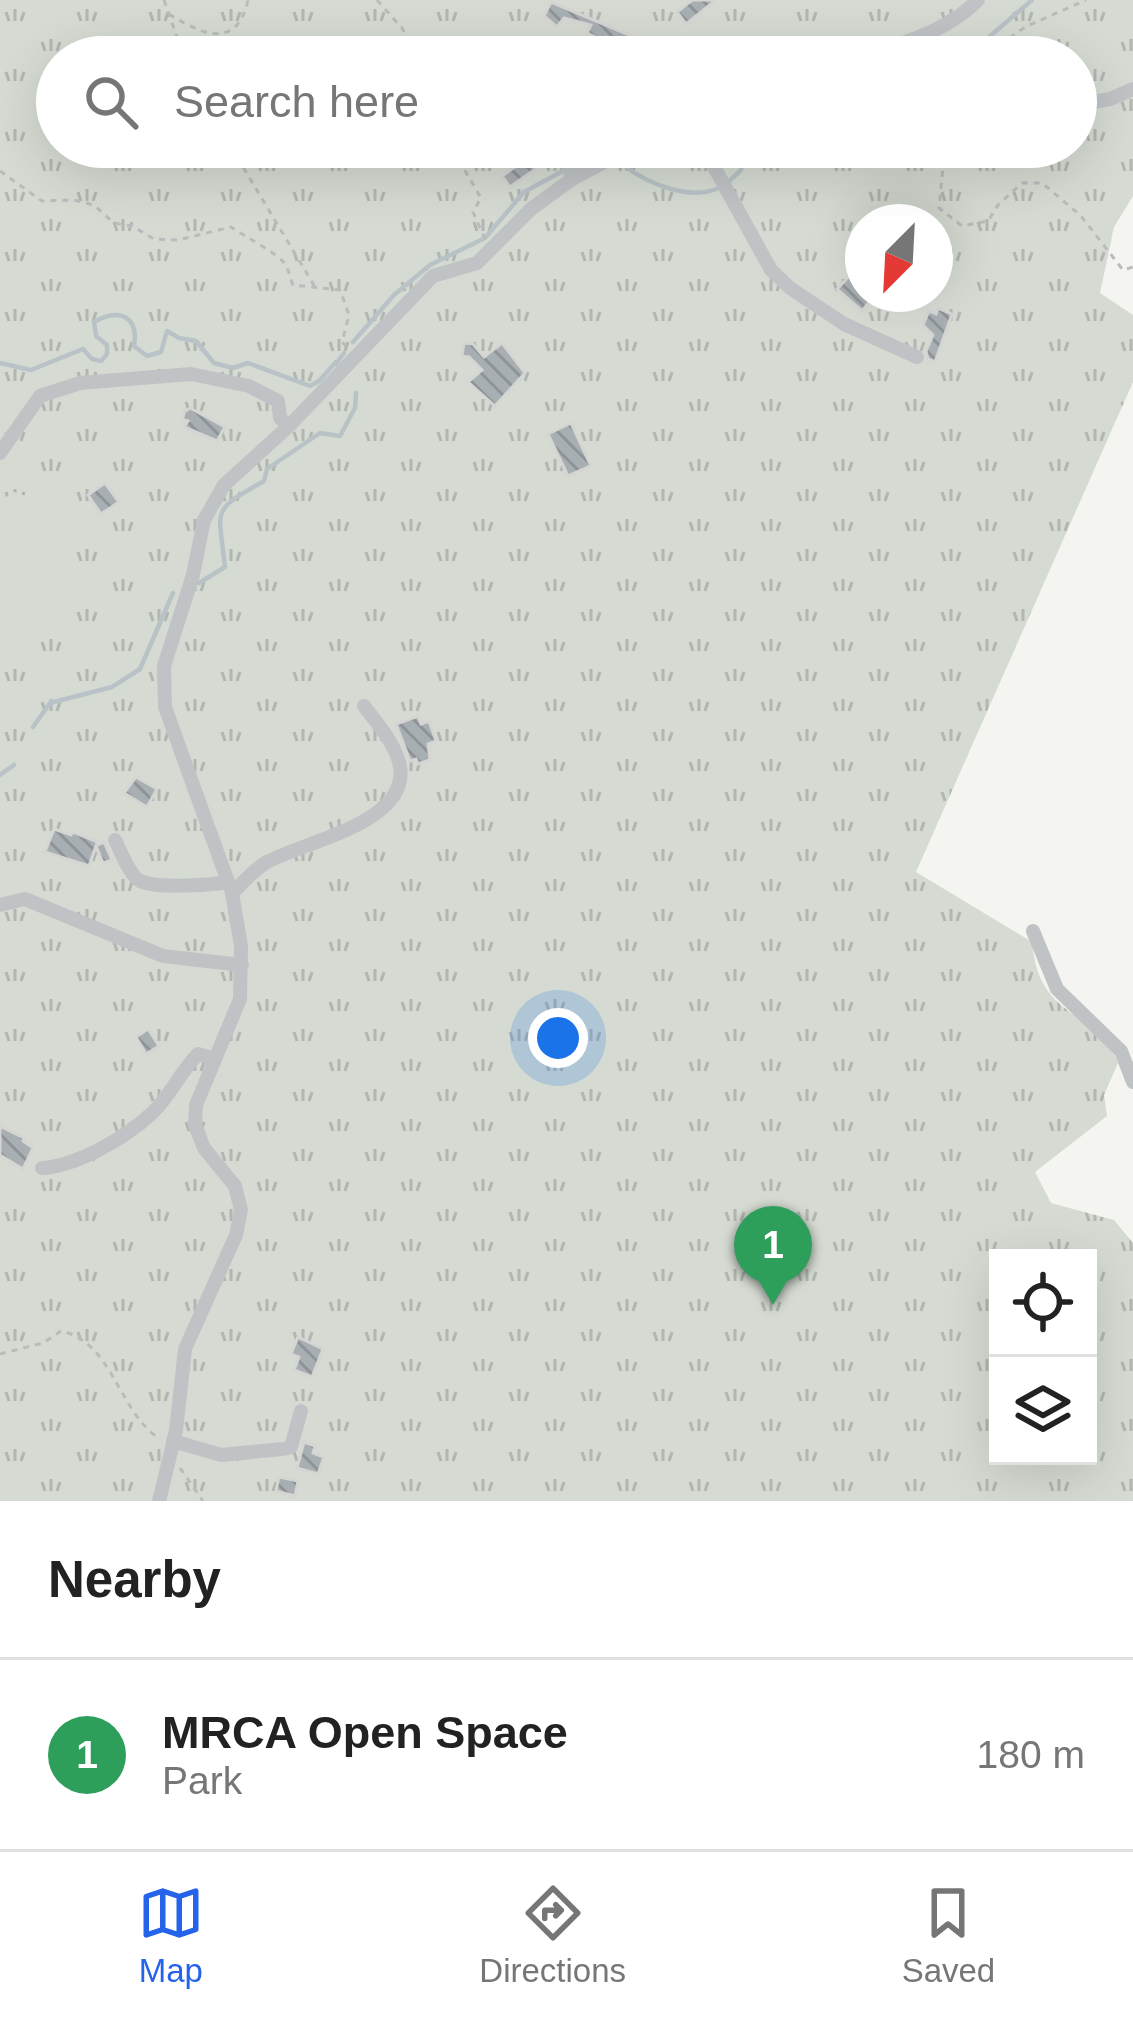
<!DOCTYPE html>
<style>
body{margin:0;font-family:Helvetica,sans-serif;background:#f6f6f6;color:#222}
.controls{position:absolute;right:36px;bottom:36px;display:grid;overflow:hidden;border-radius:0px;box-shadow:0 12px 48px #0002}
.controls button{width:108px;height:108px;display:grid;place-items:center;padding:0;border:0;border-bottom:3px solid #e0e0e0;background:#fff;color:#222;font:60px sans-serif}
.compass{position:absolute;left:845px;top:204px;width:108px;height:108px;border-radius:50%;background:#fff;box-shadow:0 12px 48px #0002;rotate:204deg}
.you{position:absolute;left:558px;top:1038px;width:42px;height:42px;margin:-30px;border:9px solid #fff;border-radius:50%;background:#1a73e8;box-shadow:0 0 0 18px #1a73e833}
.badge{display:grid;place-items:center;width:78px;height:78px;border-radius:50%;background:#2563eb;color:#fff;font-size:39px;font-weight:700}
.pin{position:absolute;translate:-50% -99px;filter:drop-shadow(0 3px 6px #0008)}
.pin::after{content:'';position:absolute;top:63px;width:42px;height:36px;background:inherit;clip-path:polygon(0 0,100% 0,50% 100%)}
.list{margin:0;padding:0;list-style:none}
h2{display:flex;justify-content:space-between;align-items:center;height:156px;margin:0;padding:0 48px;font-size:51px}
h2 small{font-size:39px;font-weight:400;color:#767676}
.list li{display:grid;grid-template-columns:78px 1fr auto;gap:36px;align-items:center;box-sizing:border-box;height:192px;padding:0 48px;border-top:3px solid #e0e0e0}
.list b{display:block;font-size:45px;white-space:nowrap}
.list p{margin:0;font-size:39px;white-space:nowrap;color:#767676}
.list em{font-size:39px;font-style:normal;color:#767676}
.icon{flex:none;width:66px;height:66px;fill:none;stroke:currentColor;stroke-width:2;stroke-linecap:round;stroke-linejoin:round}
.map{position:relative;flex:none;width:1133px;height:1501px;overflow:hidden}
.search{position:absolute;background:#fff;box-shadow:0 12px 48px #0002;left:36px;right:36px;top:36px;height:132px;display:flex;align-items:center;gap:30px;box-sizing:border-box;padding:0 42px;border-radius:66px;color:#767676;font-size:45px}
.sheet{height:348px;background:#fff}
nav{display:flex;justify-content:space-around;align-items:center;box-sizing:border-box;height:168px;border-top:3px solid #e0e0e0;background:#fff;font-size:33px;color:#767676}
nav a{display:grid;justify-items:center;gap:6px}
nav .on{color:#2563eb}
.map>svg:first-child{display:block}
.grass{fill:url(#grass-tufts);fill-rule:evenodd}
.garden{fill:#d5dbd2}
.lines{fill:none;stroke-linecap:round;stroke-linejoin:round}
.stream{stroke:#b9c3c7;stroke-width:4.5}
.building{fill:url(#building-back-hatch);stroke:#d5d5d3;stroke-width:3}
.path{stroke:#b9bbbd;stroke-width:3;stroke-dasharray:6 6;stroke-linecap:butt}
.minor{stroke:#c0c3c6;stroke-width:14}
</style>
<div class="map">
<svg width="1133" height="1501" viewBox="0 0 1133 1501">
<defs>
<pattern id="grass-tufts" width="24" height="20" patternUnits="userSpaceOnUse" patternTransform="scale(3)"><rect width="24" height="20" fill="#d5dbd2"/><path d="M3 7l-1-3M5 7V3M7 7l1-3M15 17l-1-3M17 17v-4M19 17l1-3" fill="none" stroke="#b1b6b0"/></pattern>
<pattern id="building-back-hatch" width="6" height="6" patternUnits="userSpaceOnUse" patternTransform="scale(3)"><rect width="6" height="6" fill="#a8afb3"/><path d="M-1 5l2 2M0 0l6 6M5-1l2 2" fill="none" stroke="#8d9397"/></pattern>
</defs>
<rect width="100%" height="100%" fill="#f4f4f1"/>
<path class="grass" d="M0 0H1133V196L1114 227 1100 293 1133 315V382L916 872 1032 942C1038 1021 1097 1008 1118 1063L1104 1095 1107 1116 1035 1172 1051 1203 1114 1220 1133 1243V1501H0ZM57 57H1076V147H57ZM863 222H935V294H863ZM998 1258H1088V1456H998Z"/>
<polygon class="garden" points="14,492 68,511 77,524 64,577 45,629 34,631 0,621 0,501"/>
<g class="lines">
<g class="stream">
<polyline points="966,57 1032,0"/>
<polyline points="574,166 607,150"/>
<path d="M626 167C649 184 689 200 716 189"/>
<polyline points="727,183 740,171 751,147"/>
<polyline points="353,342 394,295 430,265 485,238 524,192 563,171"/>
<path d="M0 363 31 370 83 349 92 359 101 361 107 354V345L96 336 94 322C120 307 139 317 134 346L147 356 161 352 167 331 179 338 196 341 214 363 233 368 248 363 310 386 319 381 336 362"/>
<polyline points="336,364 344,353"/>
<path d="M199 583 225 567C219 508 209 512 264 481L267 469 320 433 340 436 355 408 356 393"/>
<polyline points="33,727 50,703 112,687 140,669 173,593"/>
<polyline points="0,775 14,765"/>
</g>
</g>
<g class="building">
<polygon points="692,0 716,0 686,24 677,12"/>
<polygon points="551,2 646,42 639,57 604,57 609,44 587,33 591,25 564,18 557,27 544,16"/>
<polygon points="536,152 544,163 510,187 502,176"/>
<polygon points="863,262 863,294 876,294 862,311 837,289"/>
<polygon points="938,308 952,314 935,362 928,359 926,351 933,335 923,325 929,311 936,314"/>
<polygon points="464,343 473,344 484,357 502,343 525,373 495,406 468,382 482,370 469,357 462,356"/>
<polygon points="190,408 225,427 217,441 184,427 188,421 183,419 184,412"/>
<polygon points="571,423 591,466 568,476 548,434"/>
<polygon points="105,483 119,502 101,514 88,495"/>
<polygon points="418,716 421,724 429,721 436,741 428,744 430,760 418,764 416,759 410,761 396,724"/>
<polygon points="136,777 157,789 147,807 124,793"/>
<polygon points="54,829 71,835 73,832 98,842 97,845 104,842 112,860 103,863 96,846 89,866 45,852"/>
<polygon points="148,1029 159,1046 146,1054 136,1037"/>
<polygon points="0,1126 24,1138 23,1141 33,1148 23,1169 0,1155"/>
<polygon points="298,1337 323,1349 312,1377 294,1370 299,1357 291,1354"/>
<polygon points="304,1442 315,1446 313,1453 324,1457 318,1474 297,1468"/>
<polygon points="279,1477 298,1481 295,1496 276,1491"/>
</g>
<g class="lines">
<g class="path">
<polyline points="164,0 184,57"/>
<polyline points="377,0 402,28 418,57"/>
<path d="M169 14C202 35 237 50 248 0"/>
<polyline points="1004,57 1001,44 1025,27 1086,0"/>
<polyline points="231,147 315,287"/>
<polyline points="459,147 464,169 481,198 473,212 485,239"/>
<polyline points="945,147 939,208 962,226 988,221 998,205 1022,183 1042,183 1081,216 1123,270 1133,267"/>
<path d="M0 171 42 201 74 200 94 205 114 223 132 226 154 239 178 240 231 227C244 236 279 254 285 264 289 270 290 278 293 285L340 290 349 315 342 342 346 346"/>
<path d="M0 1354 43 1343 61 1331C113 1342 118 1412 160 1439"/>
<polyline points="180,1468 203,1501"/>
</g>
<g class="minor">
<path d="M847 57C893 48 944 34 978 0"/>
<polyline points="1076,105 1110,99 1133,89"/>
<polyline points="562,147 572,179"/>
<polyline points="703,147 771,270 790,288 844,324 917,357"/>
<polyline points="0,453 40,396 80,383 191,374 249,386 278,401 280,418 289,426"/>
<path d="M115 840C121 851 129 875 140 881 158 889 209 885 228 882"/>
<path d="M232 893C243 883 254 869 267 862 305 841 415 822 399 762 393 741 377 723 364 706"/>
<polyline points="0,905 25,899 163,956 242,965"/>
<polyline points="1033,931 1057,989 1121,1051 1133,1082"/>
<path d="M42 1168C77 1166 125 1138 151 1114 170 1097 180 1072 198 1054L215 1059"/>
<polyline points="173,1441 221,1455 283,1449 291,1447 301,1411"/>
<polyline points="159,1501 176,1431 185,1349 236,1235 241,1210 235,1186 204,1148 195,1125 196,1105 240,999 241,946 232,893 165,707 164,666 193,575 204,520 224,485 289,426 433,276 477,263 531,209 572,179 608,160 685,147"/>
</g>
</g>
</svg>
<div class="controls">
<button><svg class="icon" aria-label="locate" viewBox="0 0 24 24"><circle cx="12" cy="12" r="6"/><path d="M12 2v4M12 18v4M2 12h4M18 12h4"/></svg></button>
<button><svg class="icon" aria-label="layers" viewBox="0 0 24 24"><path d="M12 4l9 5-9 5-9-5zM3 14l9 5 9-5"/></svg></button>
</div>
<svg class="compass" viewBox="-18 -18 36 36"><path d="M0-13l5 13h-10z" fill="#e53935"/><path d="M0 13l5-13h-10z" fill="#767676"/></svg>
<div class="you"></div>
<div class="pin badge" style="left:773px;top:1305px;background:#2e9e5b">1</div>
<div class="search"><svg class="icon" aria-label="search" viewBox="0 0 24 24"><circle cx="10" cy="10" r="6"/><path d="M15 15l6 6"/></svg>Search here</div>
</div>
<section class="sheet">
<h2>Nearby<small></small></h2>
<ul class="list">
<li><span class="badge" style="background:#2e9e5b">1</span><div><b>MRCA Open Space</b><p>Park</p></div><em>180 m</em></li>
</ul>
</section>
<nav>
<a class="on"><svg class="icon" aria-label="map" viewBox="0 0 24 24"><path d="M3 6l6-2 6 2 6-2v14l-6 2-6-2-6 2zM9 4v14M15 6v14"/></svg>Map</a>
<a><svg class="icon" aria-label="directions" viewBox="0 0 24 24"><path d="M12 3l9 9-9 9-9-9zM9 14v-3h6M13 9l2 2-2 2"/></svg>Directions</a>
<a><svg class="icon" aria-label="saved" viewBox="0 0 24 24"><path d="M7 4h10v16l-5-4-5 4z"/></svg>Saved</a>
</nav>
